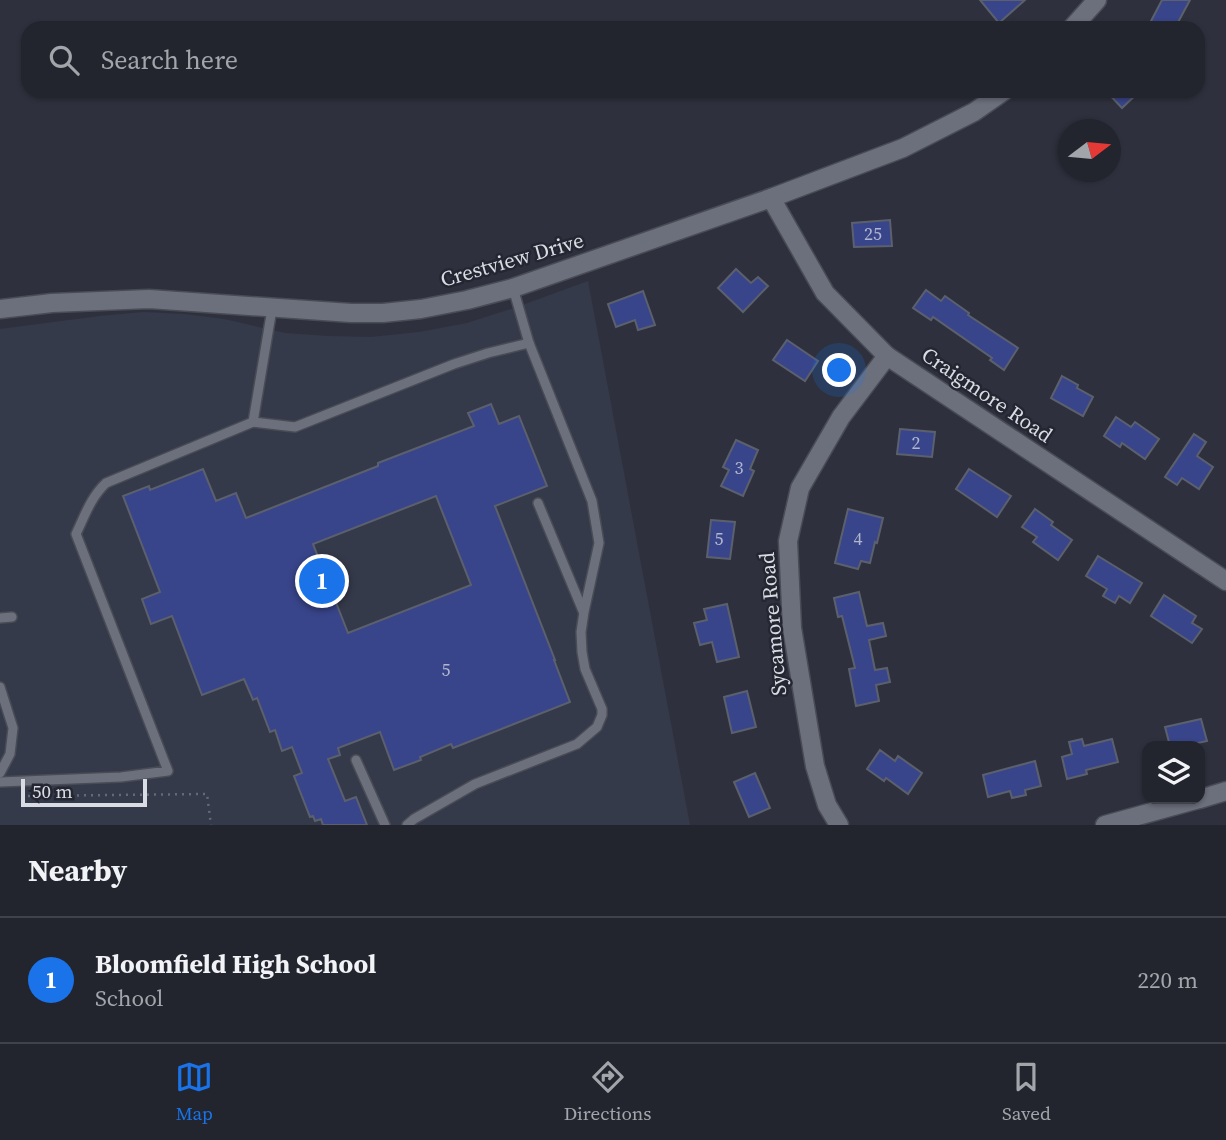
<!DOCTYPE html>
<style>
body{margin:0;font-family:"Source Serif 4",serif;background:#2a2d36;color:#f1f3f6}
.controls{position:absolute;right:21px;bottom:21px;display:grid;overflow:hidden;border-radius:14px;box-shadow:0 2px 5px #0004}
.controls button{width:63px;height:63px;display:grid;place-items:center;padding:0;border:0;border-bottom:2px solid #3f424a;background:#22252e;color:#f1f3f6;font:35px sans-serif}
.compass{position:absolute;left:1058px;top:119px;width:63px;height:63px;border-radius:50%;background:#22252e;box-shadow:0 2px 5px #0004;rotate:74deg}
.scale{position:absolute;left:21px;bottom:18px;width:126px;box-sizing:border-box;padding-left:7px;border:4px solid #d9dce3;border-top:0;font-size:19px;line-height:24px;white-space:nowrap;color:#d9dce3;-webkit-text-stroke:5px #242732;paint-order:stroke}
.you{position:absolute;left:840px;top:371px;width:24px;height:24px;margin:-18px;border:5px solid #fff;border-radius:50%;background:#1a73e8;box-shadow:0 0 0 10px #1a73e833}
.badge{display:grid;place-items:center;width:46px;height:46px;border-radius:50%;background:#1a73e8;color:#fff;font-size:23px;font-weight:700}
.pin{position:absolute;translate:-50% -50%;border:4px solid #fff;box-shadow:0 2px 7px #0006}
.list{margin:0;padding:0;list-style:none}
h2{display:flex;justify-content:space-between;align-items:center;height:91px;margin:0;padding:0 28px;font-size:30px}
h2 small{font-size:23px;font-weight:400;color:#a2a5aa}
.list li{display:grid;grid-template-columns:46px 1fr auto;gap:21px;align-items:center;box-sizing:border-box;height:126px;padding:0 28px;border-top:2px solid #3f424a}
.list b{display:block;font-size:26px;white-space:nowrap}
.list p{margin:0;font-size:23px;white-space:nowrap;color:#a2a5aa}
.list em{font-size:23px;font-style:normal;color:#a2a5aa}
.icon{flex:none;width:38px;height:38px;fill:none;stroke:currentColor;stroke-width:2;stroke-linecap:round;stroke-linejoin:round}
.map{position:relative;flex:none;width:1226px;height:825px;overflow:hidden}
.search{position:absolute;background:#22252e;box-shadow:0 2px 5px #0004;left:21px;right:21px;top:21px;height:77px;display:flex;align-items:center;gap:18px;box-sizing:border-box;padding:0 24px;border-radius:21px;color:#a2a5aa;font-size:26px}
.sheet{height:217px;background:#22252e}
nav{display:flex;justify-content:space-around;align-items:center;box-sizing:border-box;height:98px;border-top:2px solid #3f424a;background:#22252e;font-size:19px;color:#a2a5aa}
nav a{display:grid;justify-items:center;gap:4px}
nav .on{color:#1a73e8}
.map>svg:first-child{display:block}
.built{fill:#353a4b}
.building{fill:#38458a;stroke:#5c606d;stroke-width:2;fill-rule:evenodd}
.lines{fill:none;stroke-linecap:round;stroke-linejoin:round}
.service-casing{stroke:#494c55;stroke-width:12}
.minor-casing{stroke:#494c55;stroke-width:21}
.path{stroke:#666973;stroke-width:2.5;stroke-dasharray:2 5;stroke-linecap:butt}
.service{stroke:#6c707d;stroke-width:9}
.minor{stroke:#6c707d;stroke-width:18}
.labels{text-anchor:middle;stroke-width:5;stroke-linejoin:round;paint-order:stroke}
.number-label{font-size:18px;fill:#b1b6cd}
.street-label{font-size:21px;fill:#d9dce3;stroke:#242732}
</style>
<div class="map">
<svg width="1226" height="825" viewBox="0 0 1226 825">
<rect width="100%" height="100%" fill="#2e313d"/>
<polygon class="built" points="588,281 690,825 0,825 0,329 100,316 143,312 184,314 224,319 285,333 327,336 371,337 419,332 467,323 514,308"/>
<g class="building">
<polygon points="980,0 1025,0 999,23"/>
<polygon points="1162,0 1190,0 1175,28 1158,28 1150,23"/>
<polygon points="1106,91 1140,91 1122,108"/>
<polygon points="890,220 892,246 854,247 852,223"/>
<polygon points="736,269 751,283 758,277 768,286 743,312 718,288"/>
<polygon points="926,290 941,301 945,296 969,313 968,315 1018,348 1004,370 990,360 992,358 933,317 931,320 913,308"/>
<polygon points="643,291 655,325 638,330 635,320 616,327 608,304"/>
<polygon points="787,340 818,361 805,381 773,360"/>
<polygon points="1062,376 1078,385 1077,388 1093,397 1083,416 1051,398"/>
<path d="M491 404 499 424 519 416 547 486 495 506 555 660H554L570 702 453 748 451 744 420 757 421 760 394 770 380 732 338 748 340 755 328 759 345 801 356 797 367 825H323L321 819 315 821 313 816 310 817 294 776 302 773 292 747 282 751 275 730 270 732 257 698 253 700 244 679 202 695 172 616 151 624 142 599 160 592 123 496 149 486 150 490 203 469 216 501 236 493 246 518 378 466V463L474 426 468 413ZM436 496 471 585 348 633 313 544Z"/>
<polygon points="1116,417 1131,427 1135,422 1159,439 1145,459 1122,443 1120,447 1104,436"/>
<polygon points="900,429 935,432 932,457 897,454"/>
<polygon points="1194,434 1206,442 1197,456 1213,467 1199,489 1182,478 1177,485 1165,477"/>
<polygon points="736,440 758,450 750,469 754,471 743,496 721,486 729,470 723,467"/>
<polygon points="969,469 1011,496 997,517 956,489"/>
<polygon points="848,509 883,518 877,543 875,542 870,563 861,561 858,569 835,563"/>
<polygon points="1035,509 1053,522 1051,525 1072,540 1058,560 1033,542 1037,537 1022,527"/>
<polygon points="711,520 735,522 730,559 707,557"/>
<polygon points="1098,556 1142,583 1130,603 1119,596 1115,603 1103,596 1107,589 1086,576"/>
<polygon points="859,592 867,626 883,623 886,636 869,640 875,670 887,668 890,682 876,685 879,701 856,706 849,669 855,668 842,616 838,617 834,598"/>
<polygon points="1164,595 1196,616 1192,623 1202,629 1192,643 1151,616"/>
<polygon points="727,604 739,657 717,662 712,642 700,645 694,623 707,620 704,609"/>
<polygon points="747,691 756,727 732,733 724,697"/>
<polygon points="1201,719 1207,741 1184,746 1170,746 1165,727"/>
<polygon points="1082,739 1084,746 1112,739 1118,762 1086,770 1087,774 1067,779 1062,757 1072,754 1069,742"/>
<polygon points="880,750 895,761 898,756 922,773 908,794 886,778 884,781 867,769"/>
<polygon points="1035,761 1041,786 1025,790 1026,795 1012,798 1010,791 988,797 983,775"/>
<polygon points="755,773 770,808 749,817 734,782"/>
</g>
<g class="lines">
<g class="service-casing">
<g id="service">
<polyline points="513,288 529,343"/>
<polyline points="253,422 295,427 454,364 488,353 529,343 592,501 599,543 584,612 581,632 582,652 585,669 602,709 602,715 597,727 577,744 475,784 414,819 407,825"/>
<polyline points="538,503 583,611"/>
<polyline points="0,618 12,617"/>
<polyline points="0,687 13,728 10,754 0,773"/>
<polyline points="356,760 385,825"/>
<path d="M0 782 121 777 168 771 76 534C85 515 91 497 106 483L253 422 272 309"/>
</g>
</g>
<g class="minor-casing">
<g id="minor">
<polyline points="1072,28 1097,0"/>
<polyline points="771,198 825,293 887,356 1226,581"/>
<polyline points="0,309 52,303 149,299 351,313 383,313 421,309 467,300 513,288 771,198 903,148 974,112 1004,91"/>
<polyline points="1200,799 1226,791"/>
<polyline points="839,825 827,805 815,766 792,628 788,541 800,488 841,417 887,356"/>
<polyline points="1105,825 1199,799"/>
</g>
</g>
<polyline class="path" points="21,796 207,794 211,825"/>
<use href="#service" class="service"/>
<use href="#minor" class="minor"/>
</g>
<g class="labels">
<g class="number-label">
<text x="873" y="240">25</text>
<text x="916" y="449">2</text>
<text x="739" y="474">3</text>
<text x="719" y="545">5</text>
<text x="858" y="545">4</text>
<text x="446" y="676">5</text>
</g>
<g class="street-label">
<text transform="translate(512 260) rotate(-16)" y="7">Crestview Drive</text>
<text transform="translate(987 395) rotate(34)" y="7">Craigmore Road</text>
<text transform="translate(773 624) rotate(-95)" y="7">Sycamore Road</text>
</g>
</g>
</svg>
<div class="controls">
<button><svg class="icon" aria-label="layers" viewBox="0 0 24 24"><path d="M12 4l9 5-9 5-9-5zM3 14l9 5 9-5"/></svg></button>
</div>
<svg class="compass" viewBox="-18 -18 36 36"><path d="M0-13l5 13h-10z" fill="#e53935"/><path d="M0 13l5-13h-10z" fill="#a2a5aa"/></svg>
<div class="scale">50 m</div>
<div class="you"></div>
<div class="pin badge" style="left:322px;top:581px">1</div>
<div class="search"><svg class="icon" aria-label="search" viewBox="0 0 24 24"><circle cx="10" cy="10" r="6"/><path d="M15 15l6 6"/></svg>Search here</div>
</div>
<section class="sheet">
<h2>Nearby<small></small></h2>
<ul class="list">
<li><span class="badge">1</span><div><b>Bloomfield High School</b><p>School</p></div><em>220 m</em></li>
</ul>
</section>
<nav>
<a class="on"><svg class="icon" aria-label="map" viewBox="0 0 24 24"><path d="M3 6l6-2 6 2 6-2v14l-6 2-6-2-6 2zM9 4v14M15 6v14"/></svg>Map</a>
<a><svg class="icon" aria-label="directions" viewBox="0 0 24 24"><path d="M12 3l9 9-9 9-9-9zM9 14v-3h6M13 9l2 2-2 2"/></svg>Directions</a>
<a><svg class="icon" aria-label="saved" viewBox="0 0 24 24"><path d="M7 4h10v16l-5-4-5 4z"/></svg>Saved</a>
</nav>
